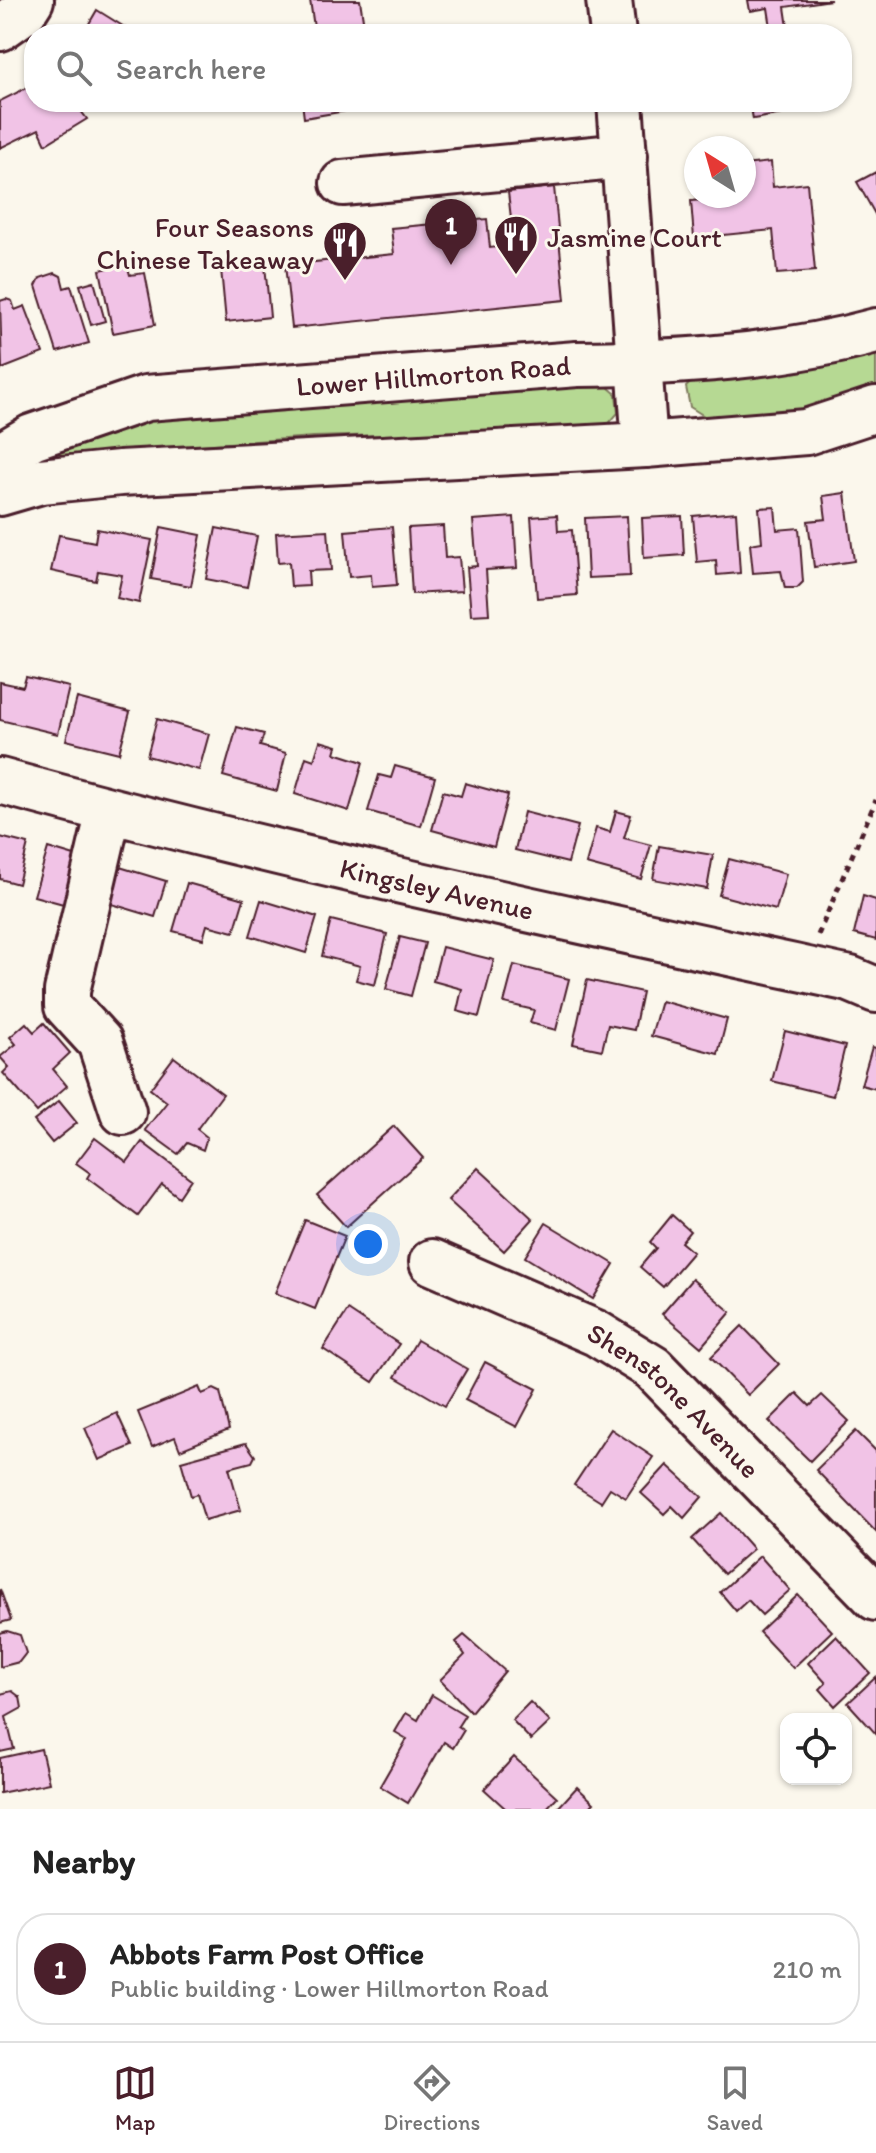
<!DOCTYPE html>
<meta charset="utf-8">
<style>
body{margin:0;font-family:Itim,sans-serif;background:#f2f2f2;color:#222}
.controls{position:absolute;right:24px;bottom:24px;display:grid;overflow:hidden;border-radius:16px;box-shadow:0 2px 6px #0004}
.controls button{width:72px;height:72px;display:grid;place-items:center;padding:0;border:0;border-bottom:2px solid #e0e0e0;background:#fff;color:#222;font:40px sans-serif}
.compass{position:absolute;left:684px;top:136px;width:72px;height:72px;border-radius:50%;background:#fff;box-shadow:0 2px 6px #0004;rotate:323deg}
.you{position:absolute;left:368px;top:1244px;width:28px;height:28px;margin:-20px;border:6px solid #fff;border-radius:50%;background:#1a73e8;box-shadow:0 0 0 12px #1a73e833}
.badge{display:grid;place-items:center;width:52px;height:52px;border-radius:50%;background:#4a1f2b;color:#fff;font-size:26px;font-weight:700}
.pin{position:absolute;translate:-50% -66px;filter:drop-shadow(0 2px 4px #0008)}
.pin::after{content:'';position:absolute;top:42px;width:28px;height:24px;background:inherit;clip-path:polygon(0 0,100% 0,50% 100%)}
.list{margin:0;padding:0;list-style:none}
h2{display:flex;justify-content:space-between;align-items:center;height:104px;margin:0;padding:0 32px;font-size:34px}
h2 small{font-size:26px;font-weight:400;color:#767676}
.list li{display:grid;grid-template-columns:52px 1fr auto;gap:24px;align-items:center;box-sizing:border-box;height:112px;margin:0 16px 16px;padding:0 16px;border:2px solid #e0e0e0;border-radius:32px}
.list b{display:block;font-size:30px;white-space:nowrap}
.list p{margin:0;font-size:26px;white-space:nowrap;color:#767676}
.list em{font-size:26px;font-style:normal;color:#767676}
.icon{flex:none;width:44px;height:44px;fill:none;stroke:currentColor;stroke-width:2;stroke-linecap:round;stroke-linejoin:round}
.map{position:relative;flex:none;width:876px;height:1809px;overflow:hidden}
.search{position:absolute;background:#fff;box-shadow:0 2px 6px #0004;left:24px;right:24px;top:24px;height:88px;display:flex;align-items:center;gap:20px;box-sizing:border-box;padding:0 28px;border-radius:32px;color:#767676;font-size:30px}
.sheet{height:232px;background:#fff}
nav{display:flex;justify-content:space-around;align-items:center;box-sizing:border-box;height:112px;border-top:2px solid #e0e0e0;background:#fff;font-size:22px;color:#767676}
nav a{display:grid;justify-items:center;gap:4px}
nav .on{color:#4a1f2b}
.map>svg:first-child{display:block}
.green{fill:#b6d993;stroke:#807c5f;stroke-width:2}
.building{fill:#f1c3e6;stroke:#4a1f2b;stroke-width:2}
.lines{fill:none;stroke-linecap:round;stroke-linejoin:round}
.minor-casing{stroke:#4a1f2b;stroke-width:50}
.path{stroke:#4a1f2b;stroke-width:5;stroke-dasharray:6 6;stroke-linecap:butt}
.minor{stroke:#fbf7ec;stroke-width:44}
.labels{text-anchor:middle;stroke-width:6;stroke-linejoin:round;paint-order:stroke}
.poi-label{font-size:28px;fill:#4a1f2b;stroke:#fbf7ec;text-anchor:end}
.street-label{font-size:28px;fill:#4a1f2b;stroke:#fbf7ec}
</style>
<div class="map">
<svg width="876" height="1809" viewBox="0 0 876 1809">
<rect width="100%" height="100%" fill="#fbf7ec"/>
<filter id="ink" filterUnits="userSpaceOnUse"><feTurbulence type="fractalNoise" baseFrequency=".0125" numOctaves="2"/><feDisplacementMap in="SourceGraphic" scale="16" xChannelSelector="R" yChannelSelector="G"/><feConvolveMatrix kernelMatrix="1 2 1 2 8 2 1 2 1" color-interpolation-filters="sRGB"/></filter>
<g filter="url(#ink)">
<g class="green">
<polygon points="876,346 876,388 806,409 709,419 690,407 686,387 699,375"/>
<polygon points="601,381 616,394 618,413 604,429 313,437 157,448 0,472 81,433 176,410"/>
</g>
<g class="building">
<polygon points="310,0 360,0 364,26 380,23 382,34 315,34"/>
<polygon points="748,0 831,0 785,7 789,34 772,34 768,8 750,11"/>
<polygon points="97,10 134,33 134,34 83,34"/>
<polygon points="34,84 34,102 74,102 87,119 46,144 39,129 0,148 0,101"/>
<polygon points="302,102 393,102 393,103 304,118"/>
<polygon points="750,102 830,102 831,106 753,119"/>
<polygon points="771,162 773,187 807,183 815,271 777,274 773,230 694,238 691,201 744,196 744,165"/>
<polygon points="876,172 876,216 857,182"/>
<polygon points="554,187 565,300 292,328 285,265 394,254 391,228 487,219 490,248 514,245 508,192"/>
<polygon points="127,264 130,275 145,273 155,325 113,333 100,270"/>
<polygon points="265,265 270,317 226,322 221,269"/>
<polygon points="55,273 61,276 64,288 71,286 89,343 57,352 36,286 40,278"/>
<polygon points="94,281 105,321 91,325 80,285"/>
<polygon points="6,299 12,301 15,310 25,306 43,353 2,369 0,301"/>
<polygon points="845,493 854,561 814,567 808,521 826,519 823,496"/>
<polygon points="775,507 777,530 799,528 803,582 797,588 785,588 781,571 753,573 750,544 762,542 759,508"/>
<polygon points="736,512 740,573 717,575 716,560 697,562 693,516"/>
<polygon points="557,515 558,531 572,530 577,595 537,598 531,517"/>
<polygon points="627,516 630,576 588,578 585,518"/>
<polygon points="682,516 684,555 644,558 642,518"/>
<polygon points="514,517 517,568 486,570 489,614 471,615 467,567 477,566 473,520"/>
<polygon points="443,526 445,558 459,557 462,591 412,594 408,528"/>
<polygon points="161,527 201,535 191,586 151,579"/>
<polygon points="392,527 397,585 372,587 371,575 349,577 345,531"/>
<polygon points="216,528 257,536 247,587 206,579"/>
<polygon points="97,529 152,540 139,603 117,598 122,575 98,571 96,581 51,571 59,535 95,542"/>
<polygon points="328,530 331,570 308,571 309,586 291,587 289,562 278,563 276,533"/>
<polygon points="26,677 69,687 58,734 0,720 0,682 23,687"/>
<polygon points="77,698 130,712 119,753 66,740"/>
<polygon points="157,719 209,734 199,770 147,756"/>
<polygon points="237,727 264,734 260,746 286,753 277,791 223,776"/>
<polygon points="320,741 337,746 335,753 363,762 349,811 295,794 306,757 314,760"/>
<polygon points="395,766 435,777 421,826 368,811 379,775 391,778"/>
<polygon points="465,783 508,795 494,847 432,830 443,791 461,796"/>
<polygon points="616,811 631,815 624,838 651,845 641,879 586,864 596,828 610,832"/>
<polygon points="524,812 578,826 568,863 515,850"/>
<polygon points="0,837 28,844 18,884 0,879"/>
<polygon points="659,846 713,855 707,889 653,879"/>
<polygon points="48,848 81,858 67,905 34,896"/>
<polygon points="729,859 786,874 776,910 719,895"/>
<polygon points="113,865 166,881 155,917 102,901"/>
<polygon points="187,883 244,899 234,932 207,925 203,939 173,931"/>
<polygon points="863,896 876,900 876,940 854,934"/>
<polygon points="261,900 317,917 306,953 250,936"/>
<polygon points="331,920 387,934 375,985 356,980 360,966 322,956"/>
<polygon points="400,937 425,943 411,996 386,989"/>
<polygon points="442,947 494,960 479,1017 457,1011 462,989 433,981"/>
<polygon points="514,965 569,979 556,1030 530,1023 534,1010 504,1003"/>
<polygon points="587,980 642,992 634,1030 608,1025 602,1050 573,1044"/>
<polygon points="661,1001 727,1019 718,1054 651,1036"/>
<polygon points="26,1023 34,1032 44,1023 70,1053 53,1069 67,1086 37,1112 3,1073 9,1067 0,1057 16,1044 10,1037"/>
<polygon points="785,1031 845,1046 833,1096 772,1081"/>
<polygon points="872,1047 876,1048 876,1089 861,1085"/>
<polygon points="174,1057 223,1094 197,1129 207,1137 203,1150 187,1143 178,1154 145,1130 167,1102 150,1089"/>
<polygon points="59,1101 77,1123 52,1143 34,1121"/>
<polygon points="394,1126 423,1158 346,1227 317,1195"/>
<polygon points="95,1138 127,1162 142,1142 191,1179 179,1197 162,1184 138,1216 87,1178 90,1173 76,1163"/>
<polygon points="478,1168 533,1219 504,1251 448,1200"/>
<polygon points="672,1215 690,1231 681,1242 693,1252 663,1287 640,1267 656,1248 650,1242"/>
<polygon points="305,1220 345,1236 315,1309 275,1293"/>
<polygon points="546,1223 614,1264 593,1299 525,1257"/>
<polygon points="692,1279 731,1312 701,1347 662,1314"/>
<polygon points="348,1310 399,1344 373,1382 323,1349"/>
<polygon points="742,1326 779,1364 748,1395 711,1357"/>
<polygon points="417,1340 467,1369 445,1406 395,1377"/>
<polygon points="485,1362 537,1389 517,1427 465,1400"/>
<polygon points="199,1387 202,1394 214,1389 220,1392 229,1430 180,1450 175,1437 152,1447 138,1412"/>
<polygon points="797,1393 810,1406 822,1395 849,1421 810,1461 769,1421"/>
<polygon points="117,1413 132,1446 99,1460 85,1428"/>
<polygon points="611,1429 653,1457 626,1498 610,1488 601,1502 574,1485"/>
<polygon points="856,1431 876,1451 876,1532 816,1470"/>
<polygon points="246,1443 255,1456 252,1462 229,1468 241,1510 205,1520 197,1494 191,1496 181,1461"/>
<polygon points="667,1465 702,1497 684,1518 672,1506 664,1514 641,1493"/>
<polygon points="721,1513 753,1549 724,1574 692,1539"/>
<polygon points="760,1556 790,1590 762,1615 748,1600 736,1611 720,1592"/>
<polygon points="0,1589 11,1620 0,1623"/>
<polygon points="798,1595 832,1631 793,1668 759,1632"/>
<polygon points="7,1631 20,1635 26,1653 19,1662 0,1667 0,1633"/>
<polygon points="464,1635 505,1671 471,1712 440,1680 465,1655 456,1642"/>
<polygon points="836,1636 870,1673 835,1706 820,1689 826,1683 808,1663"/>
<polygon points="876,1677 876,1734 848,1703"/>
<polygon points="12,1691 20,1697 22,1708 6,1717 14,1749 0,1752 0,1694"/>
<polygon points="432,1695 465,1715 458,1726 464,1730 453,1748 444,1742 408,1803 380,1786 407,1739 395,1732 406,1713 418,1720"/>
<polygon points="530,1702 550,1722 531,1740 512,1720"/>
<polygon points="41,1749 49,1783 0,1793 0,1758"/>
<polygon points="514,1757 557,1797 546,1809 506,1809 484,1789"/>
<polygon points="577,1787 594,1803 588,1809 557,1809"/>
</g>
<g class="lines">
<g class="minor-casing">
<g id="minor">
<polyline points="609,0 613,34"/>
<polyline points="0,28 24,11 31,0"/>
<polyline points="620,102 645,445"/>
<polyline points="343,183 625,156"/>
<path id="s1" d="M0 456 32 437 146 398 577 364C676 363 781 357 876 331"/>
<polyline points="0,493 41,481 120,473 645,445 806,432 876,409"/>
<path id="s2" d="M0 781C281 858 566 918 850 979L876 990"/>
<polyline points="109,811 67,991 67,1006 100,1042 123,1112"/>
<path id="s3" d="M432 1262 596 1333 653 1368 876 1598"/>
</g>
</g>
<polyline class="path" points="818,935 876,800"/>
<use href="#minor" class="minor"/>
</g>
</g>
<defs>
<g id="restaurant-pin" transform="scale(2.3)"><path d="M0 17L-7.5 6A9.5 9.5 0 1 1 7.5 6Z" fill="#4a1f2b" stroke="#fbf7ec"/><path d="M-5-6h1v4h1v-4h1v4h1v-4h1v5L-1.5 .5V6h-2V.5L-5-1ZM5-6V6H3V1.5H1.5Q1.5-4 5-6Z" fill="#fff"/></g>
</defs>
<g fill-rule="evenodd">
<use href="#restaurant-pin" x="516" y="237"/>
<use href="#restaurant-pin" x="345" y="243"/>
</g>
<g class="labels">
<g class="poi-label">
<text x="314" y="237">Four Seasons<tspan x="314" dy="32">Chinese Takeaway</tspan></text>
<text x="547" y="247" text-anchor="start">Jasmine Court</text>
</g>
<g class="street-label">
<text dy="10" stroke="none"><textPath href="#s1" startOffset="446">Lower Hillmorton Road</textPath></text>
<text dy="10" stroke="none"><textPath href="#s2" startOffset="450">Kingsley Avenue</textPath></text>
<text dy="10" stroke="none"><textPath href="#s3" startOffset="282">Shenstone Avenue</textPath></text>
</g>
</g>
</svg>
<div class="controls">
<button><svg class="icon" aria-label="locate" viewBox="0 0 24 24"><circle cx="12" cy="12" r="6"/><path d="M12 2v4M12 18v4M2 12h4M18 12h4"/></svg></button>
</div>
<svg class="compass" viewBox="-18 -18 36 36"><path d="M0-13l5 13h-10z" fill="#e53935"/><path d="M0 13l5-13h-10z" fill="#767676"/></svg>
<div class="you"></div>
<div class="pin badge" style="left:451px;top:265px">1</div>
<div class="search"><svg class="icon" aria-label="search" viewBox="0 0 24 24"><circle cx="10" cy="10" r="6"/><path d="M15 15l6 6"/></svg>Search here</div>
</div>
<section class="sheet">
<h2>Nearby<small></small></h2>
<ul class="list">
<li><span class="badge">1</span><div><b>Abbots Farm Post Office</b><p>Public building · Lower Hillmorton Road</p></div><em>210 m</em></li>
</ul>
</section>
<nav>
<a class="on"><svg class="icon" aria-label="map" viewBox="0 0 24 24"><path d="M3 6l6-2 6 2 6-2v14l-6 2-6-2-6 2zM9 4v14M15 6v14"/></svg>Map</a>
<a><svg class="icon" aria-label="directions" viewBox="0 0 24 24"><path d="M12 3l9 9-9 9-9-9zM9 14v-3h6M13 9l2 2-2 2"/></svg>Directions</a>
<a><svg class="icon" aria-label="saved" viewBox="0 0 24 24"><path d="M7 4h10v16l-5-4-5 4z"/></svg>Saved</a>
</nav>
